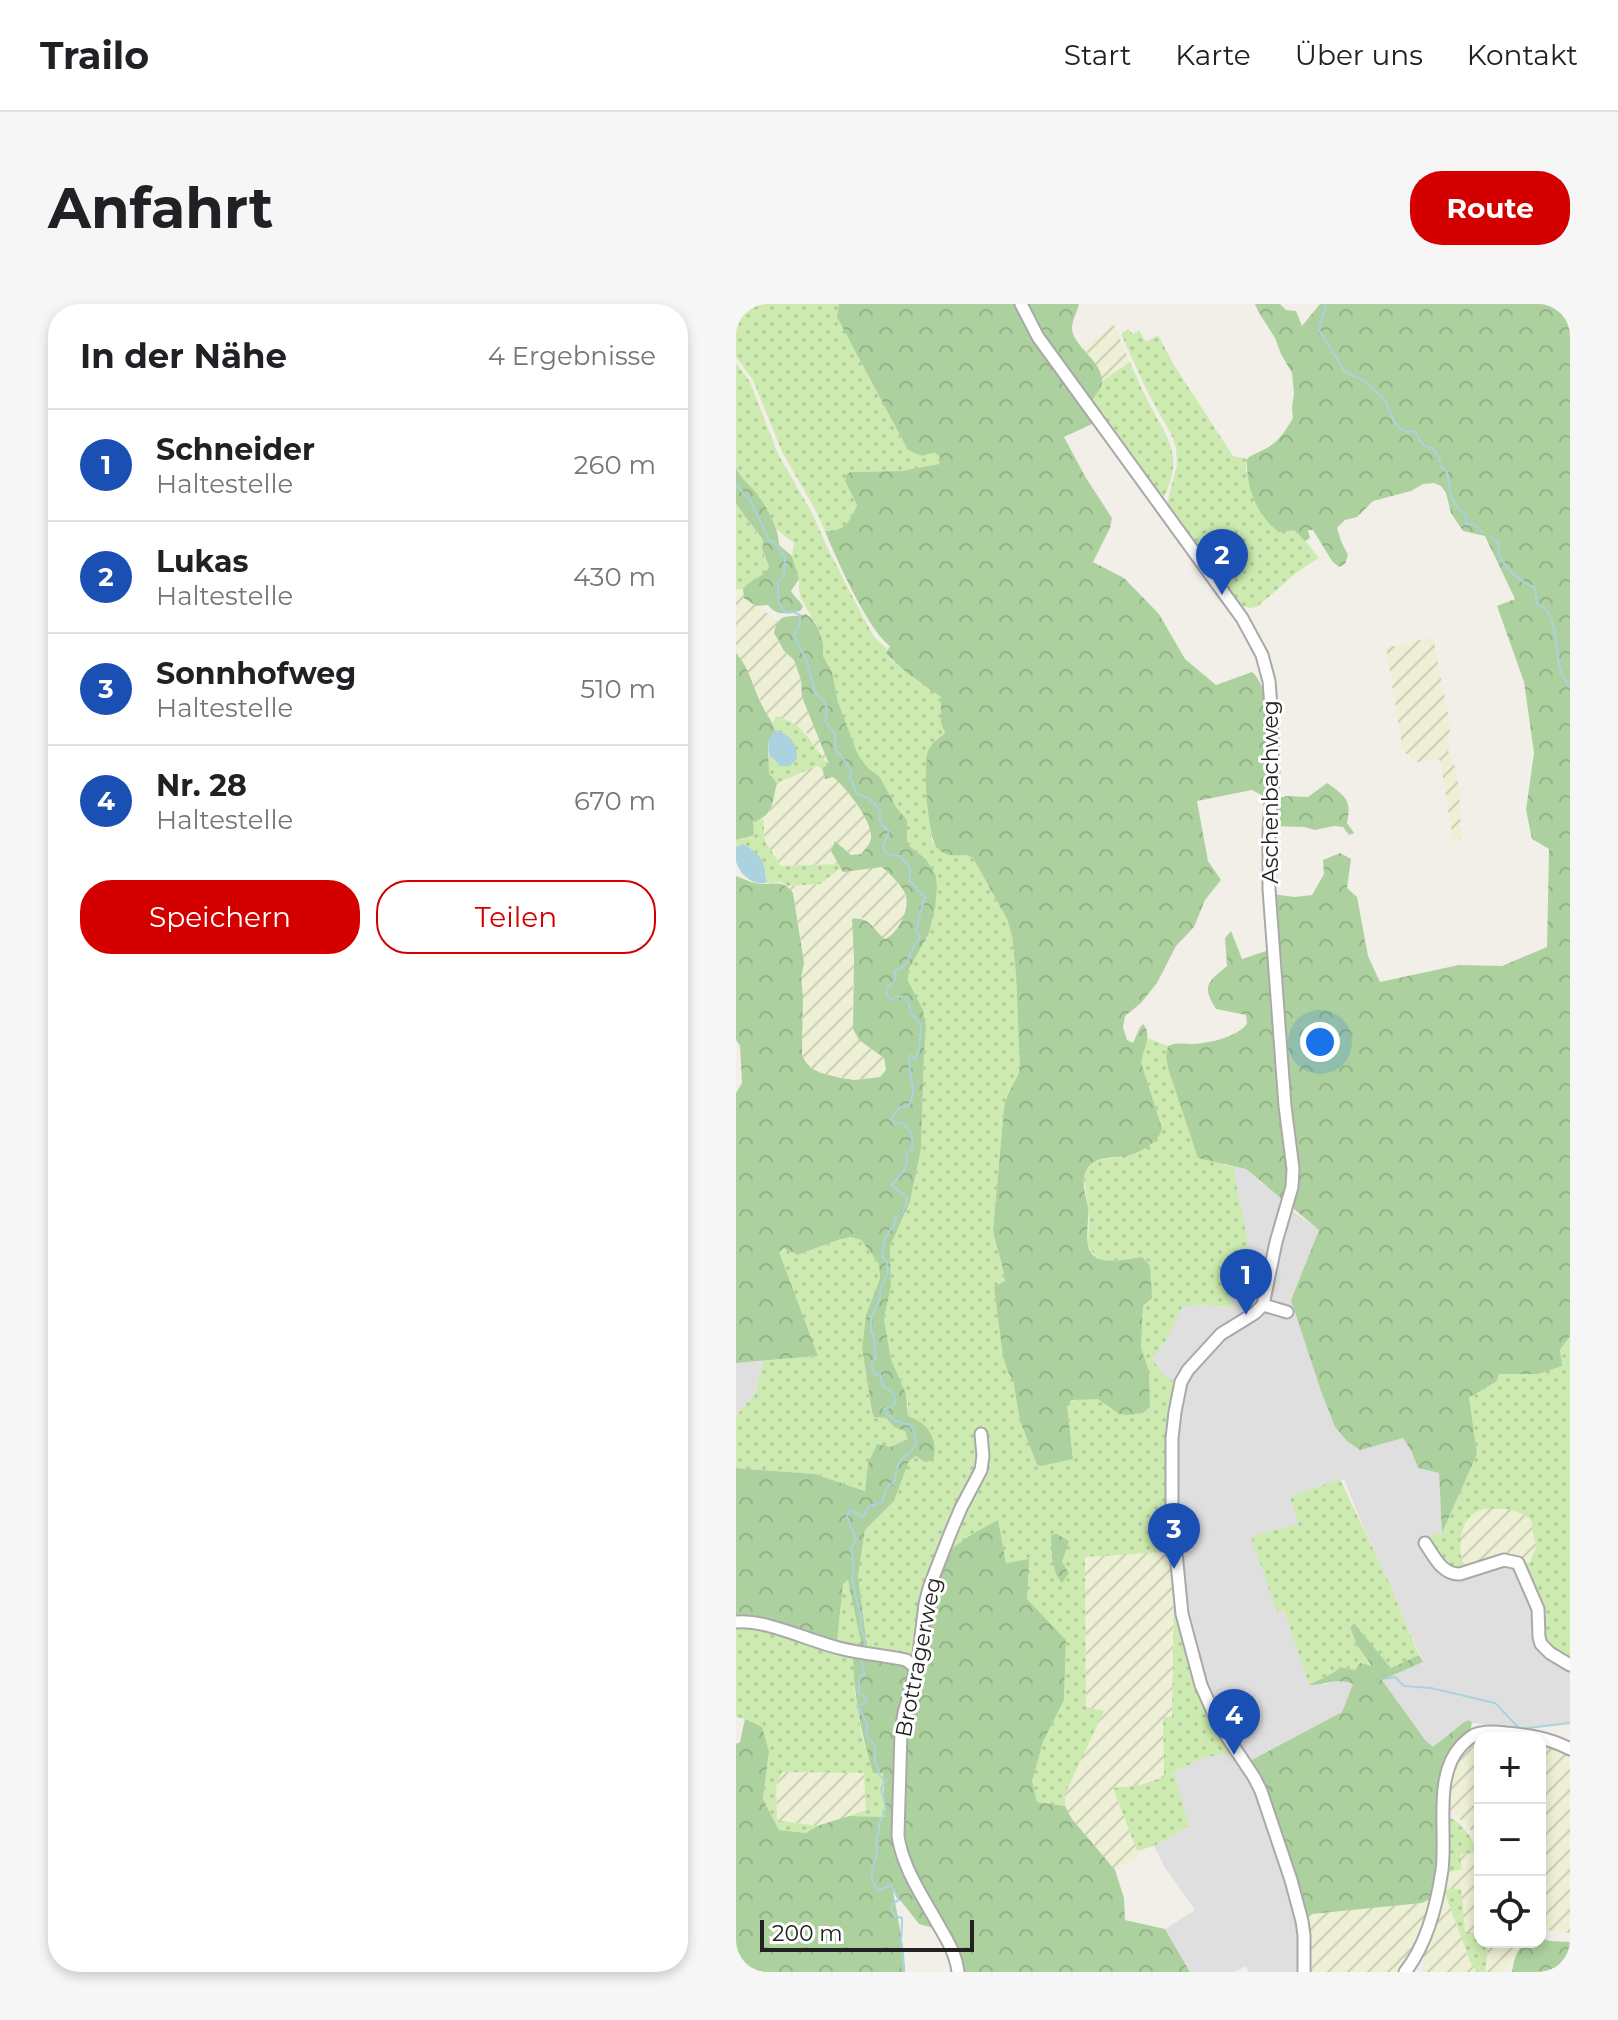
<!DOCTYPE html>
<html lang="de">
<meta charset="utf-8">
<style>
body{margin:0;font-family:Montserrat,sans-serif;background:#f6f6f6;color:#202124}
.controls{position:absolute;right:24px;bottom:24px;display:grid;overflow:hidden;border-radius:16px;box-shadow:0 4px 12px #0003}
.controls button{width:72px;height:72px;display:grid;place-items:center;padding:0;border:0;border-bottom:2px solid #e0e0e0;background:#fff;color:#202124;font:40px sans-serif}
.scale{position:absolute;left:24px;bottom:20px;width:214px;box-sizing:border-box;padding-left:8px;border:4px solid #222;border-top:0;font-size:22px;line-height:28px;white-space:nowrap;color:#222;-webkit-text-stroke:6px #fff;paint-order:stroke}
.you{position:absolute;left:584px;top:738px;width:28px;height:28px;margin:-20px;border:6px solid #fff;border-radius:50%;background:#1a73e8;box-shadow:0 0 0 12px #1a73e833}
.badge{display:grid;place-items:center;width:52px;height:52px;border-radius:50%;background:#d40000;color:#fff;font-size:26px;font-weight:700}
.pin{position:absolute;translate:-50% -66px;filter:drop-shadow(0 2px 4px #0008)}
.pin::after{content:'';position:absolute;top:42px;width:28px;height:24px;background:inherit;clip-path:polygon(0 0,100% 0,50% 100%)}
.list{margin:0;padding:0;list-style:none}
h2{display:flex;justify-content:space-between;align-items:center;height:104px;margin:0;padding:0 32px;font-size:34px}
h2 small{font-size:26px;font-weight:400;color:#757577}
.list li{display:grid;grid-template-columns:52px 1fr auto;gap:24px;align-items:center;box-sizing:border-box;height:112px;padding:0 32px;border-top:2px solid #e0e0e0}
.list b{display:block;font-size:30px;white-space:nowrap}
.list p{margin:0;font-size:26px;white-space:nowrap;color:#757577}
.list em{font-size:26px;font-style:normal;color:#757577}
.actions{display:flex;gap:16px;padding:24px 32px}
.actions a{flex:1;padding:18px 0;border:2px solid #d40000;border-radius:32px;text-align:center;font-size:28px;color:#d40000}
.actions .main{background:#d40000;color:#fff}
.icon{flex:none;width:44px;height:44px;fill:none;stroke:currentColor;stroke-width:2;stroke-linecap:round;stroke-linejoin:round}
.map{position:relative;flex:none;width:834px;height:1668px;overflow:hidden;border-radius:32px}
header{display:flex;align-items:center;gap:48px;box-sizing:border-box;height:112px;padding:0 40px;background:#fff;border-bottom:2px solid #e0e0e0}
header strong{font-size:38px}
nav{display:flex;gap:44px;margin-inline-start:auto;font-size:28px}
.intro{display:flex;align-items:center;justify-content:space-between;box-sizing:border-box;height:192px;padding:0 48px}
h1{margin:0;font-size:56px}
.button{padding:20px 36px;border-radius:32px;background:#d40000;color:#fff;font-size:28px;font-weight:700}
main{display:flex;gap:48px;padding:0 48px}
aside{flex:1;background:#fff;border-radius:32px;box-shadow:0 4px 12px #0003}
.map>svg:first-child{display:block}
.residential{fill:#e0dfdf}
.farmland{fill:url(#farmland-furrows)}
.grass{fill:url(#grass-dots)}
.forest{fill:url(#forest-crowns)}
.water{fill:#aad3df}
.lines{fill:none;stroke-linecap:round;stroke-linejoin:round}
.stream{stroke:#aad3df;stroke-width:2}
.minor-casing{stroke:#a9a9a9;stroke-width:15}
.minor{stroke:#fff;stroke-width:11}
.labels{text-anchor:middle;stroke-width:6;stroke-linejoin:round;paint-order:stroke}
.street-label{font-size:22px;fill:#222;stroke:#fff}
</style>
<header>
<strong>Trailo</strong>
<nav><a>Start</a><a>Karte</a><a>Über uns</a><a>Kontakt</a></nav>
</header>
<div class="intro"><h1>Anfahrt</h1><a class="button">Route</a></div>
<main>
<aside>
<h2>In der Nähe<small>4 Ergebnisse</small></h2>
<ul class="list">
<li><span class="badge" style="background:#1a4fb4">1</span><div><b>Schneider</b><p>Haltestelle</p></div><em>260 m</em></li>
<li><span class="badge" style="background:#1a4fb4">2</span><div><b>Lukas</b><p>Haltestelle</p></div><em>430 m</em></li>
<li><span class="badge" style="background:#1a4fb4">3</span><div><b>Sonnhofweg</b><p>Haltestelle</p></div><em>510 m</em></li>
<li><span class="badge" style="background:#1a4fb4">4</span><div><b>Nr. 28</b><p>Haltestelle</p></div><em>670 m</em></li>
</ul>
<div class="actions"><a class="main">Speichern</a><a>Teilen</a></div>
</aside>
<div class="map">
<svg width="834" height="1668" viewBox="0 0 834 1668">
<defs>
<pattern id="farmland-furrows" width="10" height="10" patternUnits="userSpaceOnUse" patternTransform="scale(2)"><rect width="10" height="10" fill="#eef0d5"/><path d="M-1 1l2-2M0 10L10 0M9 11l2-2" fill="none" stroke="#ccceb7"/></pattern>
<pattern id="grass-dots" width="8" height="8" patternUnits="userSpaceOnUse" patternTransform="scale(2)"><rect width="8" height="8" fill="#cdebb0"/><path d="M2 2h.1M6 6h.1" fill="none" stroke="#b0c997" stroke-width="1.8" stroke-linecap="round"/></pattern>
<pattern id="forest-crowns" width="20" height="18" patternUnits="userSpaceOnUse" patternTransform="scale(2)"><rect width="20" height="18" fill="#add19e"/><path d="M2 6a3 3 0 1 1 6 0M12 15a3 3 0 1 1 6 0" fill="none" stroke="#95b388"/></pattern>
</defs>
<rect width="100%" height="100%" fill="#f2efe9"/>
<g class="residential">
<polygon points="500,863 510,865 527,881 556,883 551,903 583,926 555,996 624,1146 667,1133 675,1146 682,1164 703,1169 706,1229 685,1234 691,1246 754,1264 778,1260 834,1363 834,1419 807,1423 771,1423 736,1419 733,1416 697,1444 689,1436 646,1376 687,1358 619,1203 608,1175 554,1193 564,1219 542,1308 547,1305 586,1381 606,1376 617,1380 606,1408 516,1456 522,1488 563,1617 565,1668 513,1668 510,1662 499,1668 454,1668 429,1625 459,1606 428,1562 418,1542 452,1522 432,1471 467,1454 496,1448 475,1400 450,1316 429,1072 416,1055 430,1036 445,1003 464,1001 494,1003 498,869"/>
<polygon points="27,1057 19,1090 0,1112 0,1059"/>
</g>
<g class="farmland">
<polygon points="378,21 394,58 366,77 360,60 347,43"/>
<polygon points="0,285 7,285 9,294 42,317 38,329 40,335 48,347 58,356 65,376 66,393 93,460 82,449 71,429 40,412 37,417 29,407 9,362 0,349"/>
<polygon points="697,333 714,421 712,446 721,468 724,502 725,535 717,536 704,456 680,458 667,447 650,344"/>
<polygon points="81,462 86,464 89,475 97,473 105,479 125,508 135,525 135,535 132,542 125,550 115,551 99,538 95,547 102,560 45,562 29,537 27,515 33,509 41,479"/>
<polygon points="146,563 169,588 168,613 160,627 154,633 148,635 131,615 124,613 116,615 118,653 116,709 117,724 123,736 148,754 150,766 145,773 119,776 84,769 75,764 66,750 67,692 64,674 68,659 57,589 51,582 84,580 105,564 108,567"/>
<polygon points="746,1205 770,1205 787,1209 795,1216 800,1243 794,1258 787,1261 777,1255 733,1264 726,1258 724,1230 733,1213"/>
<polygon points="429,1248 435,1250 438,1292 436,1413 427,1413 428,1474 404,1481 377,1484 404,1554 379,1566 336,1515 329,1502 329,1490 367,1407 350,1404 349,1252"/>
<polygon points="741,1433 791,1434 744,1434 744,1541 734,1525 711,1503 711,1494 718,1458"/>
<polygon points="804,1436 834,1449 834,1629 804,1625"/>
<polygon points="46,1468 129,1469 130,1507 81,1522 41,1516 40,1481"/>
<polygon points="744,1548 744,1629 729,1628 708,1586 705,1585 708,1569 724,1551"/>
<polygon points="704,1590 710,1591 732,1653 741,1668 686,1668 689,1647"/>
<polygon points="698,1593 691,1621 667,1668 570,1668 569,1616 576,1610 686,1599"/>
<polygon points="753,1638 781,1638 782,1647 768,1668 749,1668"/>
</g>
<g class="grass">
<path d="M0 0H103L102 13 172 146 198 148 204 152 203 160 165 167 114 168 110 171 109 177 121 201C113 219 110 227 89 227L80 207 46 148 17 76 0 53Z"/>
<polygon points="392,25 397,30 403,26 410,38 422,31 438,61 497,152 511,155 510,167 551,226 558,226 563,229 583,254 561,268 521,303 513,304 502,301 430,203 441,161 440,144 437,134 411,87 385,30"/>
<path d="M394 58C400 72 406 86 413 99 432 136 449 152 427 195 414 183 362 116 358 99 356 90 364 85 366 77Z"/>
<path d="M0 59 14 78 42 150 76 209 91 243 127 313 139 334 152 346 150 350 154 355 205 393V419L209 429 201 435 190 456 192 510 196 538 219 552 232 551 237 554 271 615 276 631 280 671 284 766C279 779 270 790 268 804L257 926C260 944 267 959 269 977L258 984 272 1068 277 1076 284 1117 301 1161 305 1162 337 1155 331 1099C338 1095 354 1093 363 1095 378 1100 377 1112 397 1110 405 1110 408 1108 414 1103L413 1067 405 1044 407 1002 406 953 371 958 359 952 352 942 353 913 348 873 350 865 357 857 394 851 426 824 405 758 406 747 412 734 432 742 430 751 488 861 500 863 498 869 512 940 494 958V1003L464 1001 446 1003 430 1036 416 1055 429 1072 446 1083 438 1175 446 1297 467 1380 497 1448 467 1454 434 1470 439 1472 453 1522 418 1542 401 1547 377 1484 404 1481 428 1473 427 1413H436L438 1292 435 1250 429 1248 349 1253 350 1403 368 1407 329 1490V1502L301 1498 295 1477 307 1438 328 1396 330 1336 291 1295 270 1259 261 1216 177 1362 118 1383 125 1428 137 1469H147L149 1513 113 1512 130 1506 128 1469 46 1468 40 1481 41 1516 81 1522 70 1529 43 1526 27 1495 33 1448 9 1415 0 1413V1313L15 1311 101 1337 107 1279 113 1276 126 1344 131 1342 122 1272 129 1226 158 1197 172 1157 180 1152 172 1113V1101L170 1090 155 1055 148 1015 155 982 154 942 174 898 185 845 188 750 190 724 172 677 173 665 193 629 200 572 190 555 171 540V516L160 503 144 473 132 464 122 452 111 427 102 398 96 368 87 352V339L82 324 65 295 63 285V275L56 252 58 239 41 226 24 194 4 172 0 164Z"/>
<path d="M0 199C11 210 17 228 28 237V252L33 263C28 273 14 275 7 285H0Z"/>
<path d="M40 412C72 421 73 440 93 460L86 464 81 462 41 479 33 469V450L44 462 51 431 39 426 37 417Z"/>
<polygon points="27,515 29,537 45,562 102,560 105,564 84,580 51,582 45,578 30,579 30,567 7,540 0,543 0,536 7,535 17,518"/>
<polygon points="115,933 125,936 143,960 144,974 130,1011 126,1044 136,1108 138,1113 150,1114 158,1123 169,1127 173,1135 154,1143 132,1160 130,1187 79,1170 0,1164 0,1112 19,1090 27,1057 82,1052 42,947 48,944 61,951 102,936"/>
<path d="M834 1032V1359L807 1340 786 1261 794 1258 800 1243 795 1216C786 1209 776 1205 765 1205 759 1205 750 1204 745 1206 724 1213 722 1239 726 1257L733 1264 722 1269 697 1248 688 1233 706 1229 741 1150 732 1095 761 1077 763 1070H802L824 1046Z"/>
<polygon points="604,1175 651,1274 683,1351 655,1364 618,1319 614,1325 621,1341 637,1363 619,1366 604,1363 597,1369 573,1381 548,1306 541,1308 515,1233 563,1219 554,1193"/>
<path d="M712 1513C726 1518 736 1534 742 1548L724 1551 726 1565 708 1570Z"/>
<polygon points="705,1585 725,1585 729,1628 744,1629 744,1638 753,1638 749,1668 741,1668 735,1660 710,1592 704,1590"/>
</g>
<g class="forest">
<path d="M103 0H343C341 8 336 17 336 24 336 42 368 57 366 79 365 86 359 90 357 96L364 105 367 115 328 133 350 174 376 214 374 224 357 258 388 274 423 310 449 355 480 381 516 368C538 386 538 466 540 496L550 492 572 493 591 479C609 492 616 495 611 519L618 529 613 531 607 523 598 522 579 526 568 523 536 522 527 492 516 486 461 497 472 557 485 576 469 596 458 623 440 642 421 679 405 699 389 712 387 723 391 736 397 739C401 732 401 726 407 720 417 731 407 745 405 758L426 824C424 837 407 847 394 851 380 855 358 850 350 867 345 876 350 893 352 903 353 915 350 929 352 941 357 965 389 955 406 953L414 962 416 994 407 1002 405 1044 413 1067 414 1103 407 1109 392 1111 383 1110 362 1095 336 1096 331 1100 337 1155 305 1162 301 1161 284 1117 277 1076 272 1068 267 1052 258 983 269 977C267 959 260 944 257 926L268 804C270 790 279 779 284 766L280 671 276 631 271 615 237 554 231 551C221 552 211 553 202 545 191 536 187 461 192 447 195 439 203 434 209 429L205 419V393L170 368 150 350 154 342C132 326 100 254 89 227 109 227 113 219 121 201L109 177 110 171 114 168 165 167 203 160 204 153 198 148 186 152 172 146 101 13Z"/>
<path d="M519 0H544L550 6 560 7 566 22 584 0H834V1032L824 1046 826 1062 802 1070H763L761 1077 733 1094 741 1150 706 1229 703 1169 682 1164 675 1146 667 1134 624 1146 611 1137 599 1123 585 1087 555 996 583 926 510 865 462 854 432 764 430 751 432 742C440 738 447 740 457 740 473 739 501 733 511 720L510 711 480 705C465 681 472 678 491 662L489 634 495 627 506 655 539 644 536 590 559 593 576 591 588 570 587 556 604 549 615 555 611 584 621 593 632 652 644 678 723 661 766 662 811 643 813 545 796 535 790 506 798 449 788 378 761 302 779 295 749 232 727 227 715 209 710 189 705 182 698 179 687 180 675 187 637 197 621 213 609 216 601 224 605 237 612 251 609 260 603 263 596 257 577 226H572L574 234 569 237 558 226 543 228C520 211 510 183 511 155 516 150 522 149 529 145 543 138 549 127 557 114L556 105 558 89 556 69 545 50 539 34 522 7Z"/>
<path d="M0 164C6 177 17 183 24 194 33 207 43 226 43 241L56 252 63 275 55 287C58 293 64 296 67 303L64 307C51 309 41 313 32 301L20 302 8 294 7 285C14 275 28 273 33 263L26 244 28 237C26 235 1 202 0 199 0 193 0 172 0 164Z"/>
<path d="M70 310 75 314 82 324 87 339V352L96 368 102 398 122 451 132 464 144 473 160 503 171 516V540L190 555 200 572 201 583 199 604 193 629 173 665 172 677 187 706 190 724 188 750 185 845 174 898 154 942 155 982 148 1015 155 1055 170 1090 172 1112C192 1119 203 1135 197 1156L189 1158 180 1152 173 1157 158 1197 129 1226 122 1272 131 1342 126 1344 112 1276 107 1280 101 1338 15 1311 0 1313V1164L79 1170 129 1187 132 1160 141 1140 154 1143 172 1135 169 1127 158 1123 150 1114 138 1113 136 1108 126 1044 130 1011 144 974 143 960 125 936 115 933 102 936 61 951 48 944 43 948 82 1052 0 1059V789L6 779 4 742 0 736V572C8 575 18 580 26 580 41 580 47 576 57 589L68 659 65 674 67 692 66 750 69 757 75 764 85 769 105 774 119 776 144 773 150 766 148 754 123 736 117 725 118 653 116 615C134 612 137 626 149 635 162 630 175 604 169 589 166 582 152 568 146 563L107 568 95 547 99 537 115 551 125 550C129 545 134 541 135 534 137 518 109 482 97 473L89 475 86 464 93 460 66 393 65 376 58 356 48 347 38 329C43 306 53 315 70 310Z"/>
<path d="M0 349C14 364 17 385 27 403 31 412 37 417 39 426L32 438 33 469 41 479C36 498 38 512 17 518L18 531 0 536Z"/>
<path d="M262 1216 270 1259 293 1255 291 1295 330 1336 328 1396 307 1438 296 1477 301 1498 329 1502 336 1515 379 1566 388 1594 389 1616 429 1625 454 1668H225L208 1627 183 1620 157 1587 168 1648 169 1668H0V1440L4 1438 9 1415 26 1423 33 1448 27 1495 43 1526 70 1529 81 1522 113 1512 149 1513 147 1469H137C125 1428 118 1395 117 1352L177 1362C183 1338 193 1275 205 1257 219 1238 242 1227 262 1216Z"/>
<path d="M321 1230 333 1237 326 1258 333 1269 326 1279C315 1267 316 1247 315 1231Z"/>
<path d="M618 1319 655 1364 683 1351 687 1358 646 1376 689 1436 697 1443 727 1419 733 1416 736 1419 733 1432 716 1450 698 1593 686 1599 576 1610 569 1616 512 1458 606 1408 617 1380C603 1373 588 1381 573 1381L597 1369 604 1363 619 1366 624 1359 636 1362 621 1341 614 1324Z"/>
<path d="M804 1634 814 1637 834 1638V1668H776C778 1656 780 1647 789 1638H804Z"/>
</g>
<g class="water">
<path d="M39 426C55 432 60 437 61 455L54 462H44L33 450 32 437Z"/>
<path d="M7 540C25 550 30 559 30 579 17 582 3 570 0 557 0 552 0 547 0 543Z"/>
</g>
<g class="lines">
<g class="stream">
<path d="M590 0 583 26 609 68 629 77 649 96 658 118 665 125 671 128 679 127C683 136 686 143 696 144L703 153 705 163 711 168C714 188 713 198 730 211V220H737L747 228"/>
<path d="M0 181 14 196 33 236 39 239 49 254 48 273 42 277C43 291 39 300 51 309L58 308 64 311V319L58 332 70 355 80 390 87 396 91 404 89 417 99 430 100 447 104 450 116 468 114 473 121 490 132 494 144 506C143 517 144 521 153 527L147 542 150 549 158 552H164L174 564V577L189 594C184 605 184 614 180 625L184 633C182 637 179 640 177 644 172 655 173 662 158 667L160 673 158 678 151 683V691L155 696 161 692 168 693 173 699 174 707 185 721 183 746 179 755 174 751C170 768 183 785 173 801L164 803 155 815 159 820 167 819 176 830V845L170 850C173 865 165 871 155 881L171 893C170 904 169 908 159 914L158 922C148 931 148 941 146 953L151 958 152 969 145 983 143 997 135 1013V1027L138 1033 140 1054 136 1058V1064L139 1071 144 1070 147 1082 158 1090 159 1098 155 1103 148 1105C153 1116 163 1118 174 1121 191 1147 168 1145 161 1163 160 1165 159 1174 159 1177L151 1183 146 1198 133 1202 127 1213 114 1206 111 1213 120 1236 115 1244 118 1265 116 1275 125 1313 124 1324 129 1334 128 1343"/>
<path d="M755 233 763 239C763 243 762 249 764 252 770 265 786 280 799 283L801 299C803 300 810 306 811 307 826 330 815 363 834 383"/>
<path d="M125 1356 129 1370 124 1372 122 1388 131 1394 128 1400 121 1402C127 1412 134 1419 130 1430L139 1442V1457L144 1472 151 1476 145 1484 150 1505 143 1520V1528L140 1536C146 1555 125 1569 143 1586L155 1581 163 1596 157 1599 155 1606 159 1612 166 1614C166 1621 166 1627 165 1634 164 1646 170 1656 166 1668"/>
<polyline points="646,1375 659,1373 668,1382 695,1384 759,1399 784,1425 834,1419"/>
</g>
<g class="minor-casing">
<g id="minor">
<polyline points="285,0 302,33 506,314 526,351 533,377 535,403 537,472 533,525 533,585 549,802 557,865 556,883 540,938 527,1001"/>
<polyline points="551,1008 527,1001 519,1009 485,1030 452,1066 445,1078 439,1108 436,1134 436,1208 446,1310 465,1381 482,1419 518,1473 525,1487 555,1576 566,1617 568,1631 568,1668"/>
<path d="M689 1239C698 1252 706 1271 724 1270L768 1256 782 1259 802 1305 803 1333 805 1340 814 1349 834 1361"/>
<path d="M0 1318C29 1315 73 1337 103 1344 125 1350 148 1351 170 1356L178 1362 179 1370"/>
<path d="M222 1668C220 1651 212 1637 203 1622 187 1593 167 1565 162 1532L165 1428 168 1409 182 1358 189 1300 193 1284 214 1230 225 1204 245 1166 247 1152 245 1130"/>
<path d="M669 1668C691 1640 701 1600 706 1566 711 1528 697 1472 725 1442 731 1436 737 1430 745 1429 753 1427 762 1428 770 1429 793 1431 813 1434 834 1445"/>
</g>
</g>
<use href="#minor" class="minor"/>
</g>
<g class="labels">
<g class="street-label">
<text transform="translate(534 488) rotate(-90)" y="8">Aschenbachweg</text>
<text transform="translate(182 1353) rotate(-79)" y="8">Brottragerweg</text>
</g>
</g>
</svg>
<div class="controls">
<button>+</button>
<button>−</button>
<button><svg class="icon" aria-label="locate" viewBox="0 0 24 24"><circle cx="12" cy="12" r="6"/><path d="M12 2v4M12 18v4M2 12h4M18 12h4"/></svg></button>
</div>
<div class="scale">200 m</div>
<div class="you"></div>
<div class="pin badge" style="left:510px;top:1011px;background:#1a4fb4">1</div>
<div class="pin badge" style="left:486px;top:291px;background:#1a4fb4">2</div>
<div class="pin badge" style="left:438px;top:1265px;background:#1a4fb4">3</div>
<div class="pin badge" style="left:498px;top:1451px;background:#1a4fb4">4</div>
</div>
</main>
